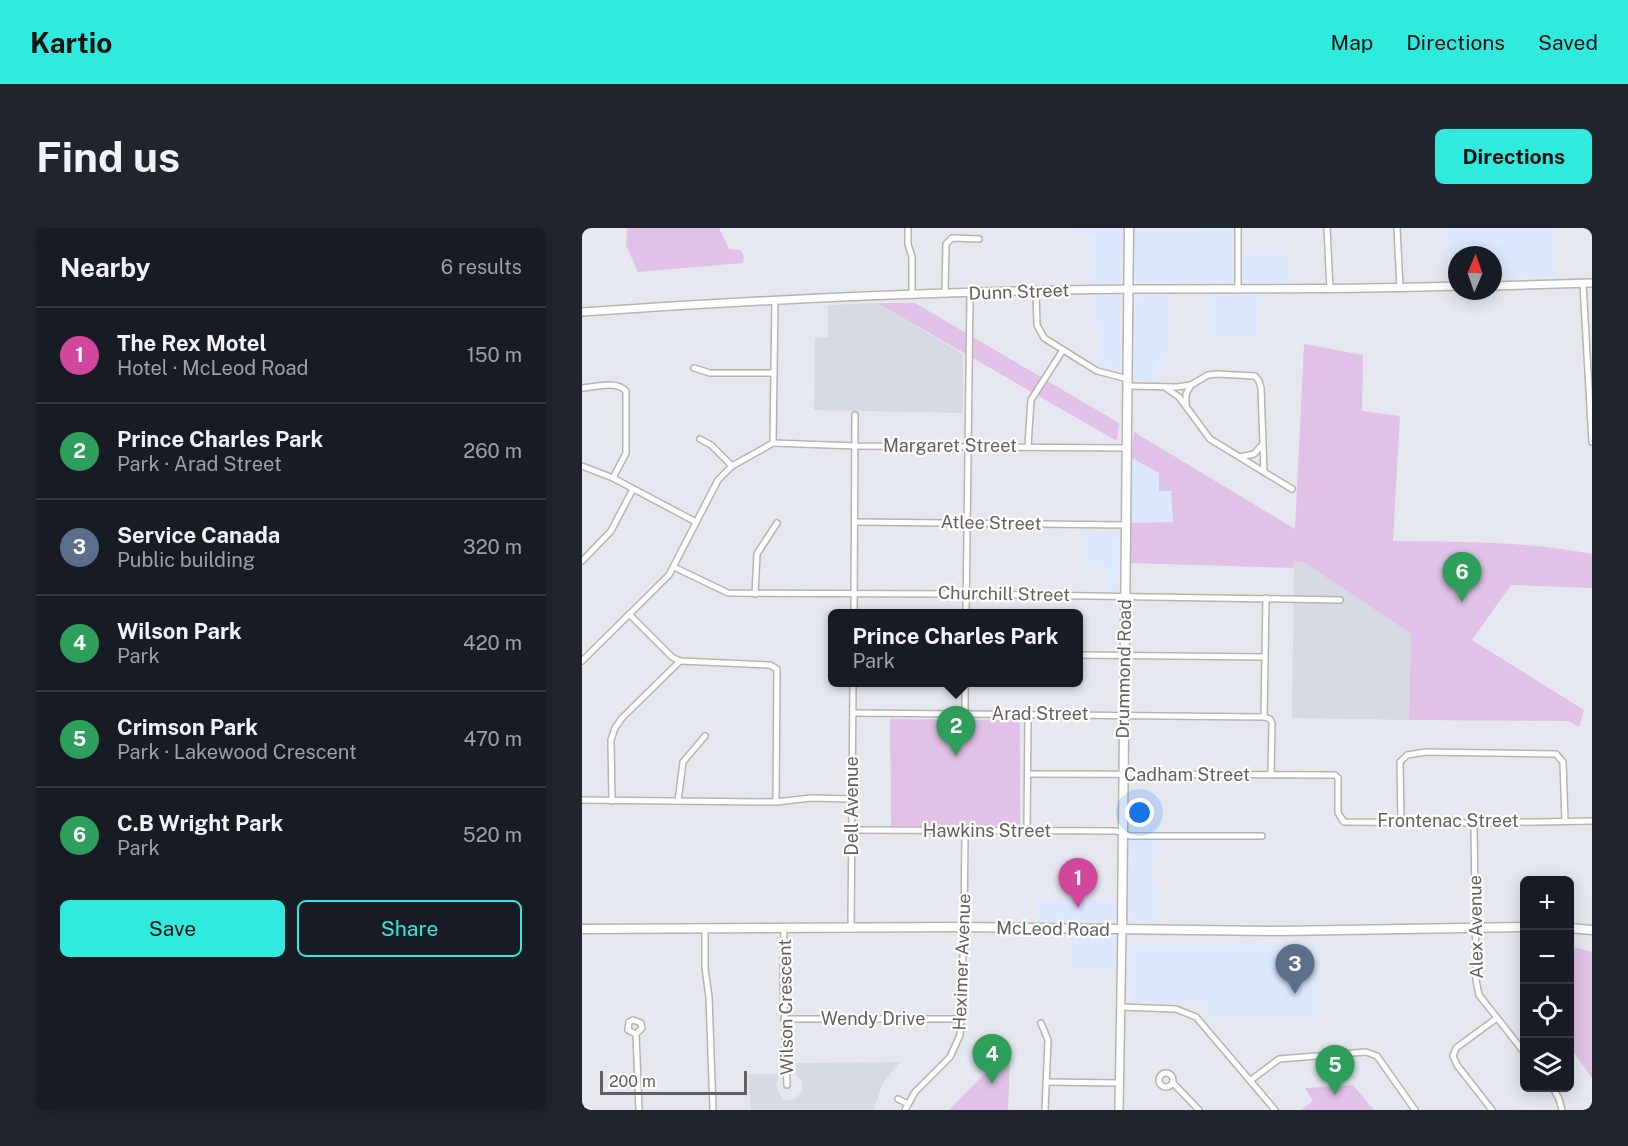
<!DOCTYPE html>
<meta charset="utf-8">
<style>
body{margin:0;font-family:"Public Sans",sans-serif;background:#20242c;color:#f1f3f6}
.controls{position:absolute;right:18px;bottom:18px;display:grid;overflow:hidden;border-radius:9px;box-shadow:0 3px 15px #0003}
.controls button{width:54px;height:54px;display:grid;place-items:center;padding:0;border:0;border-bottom:2px solid #363941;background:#171b24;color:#f1f3f6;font:30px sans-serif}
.compass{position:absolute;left:866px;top:18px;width:54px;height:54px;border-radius:50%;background:#171b24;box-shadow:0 3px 15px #0003;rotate:2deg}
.scale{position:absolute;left:18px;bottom:15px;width:147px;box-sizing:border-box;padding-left:6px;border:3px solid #65605d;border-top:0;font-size:16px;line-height:21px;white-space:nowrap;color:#65605d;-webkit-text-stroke:4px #fff;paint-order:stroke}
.you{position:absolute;left:558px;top:585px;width:21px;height:21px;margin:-15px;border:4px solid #fff;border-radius:50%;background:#1a73e8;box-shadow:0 0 0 9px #1a73e833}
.badge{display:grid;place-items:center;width:39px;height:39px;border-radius:50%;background:#30eadd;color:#fff;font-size:20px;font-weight:700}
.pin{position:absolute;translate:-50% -50px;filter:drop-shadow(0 2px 3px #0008)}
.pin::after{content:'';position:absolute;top:32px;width:21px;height:18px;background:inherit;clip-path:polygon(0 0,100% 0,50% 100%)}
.popup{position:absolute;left:246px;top:381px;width:255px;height:78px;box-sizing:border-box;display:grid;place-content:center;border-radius:9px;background:#171b24;filter:drop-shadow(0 2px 4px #0005);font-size:20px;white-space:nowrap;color:#9ea1a6}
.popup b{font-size:22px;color:#f1f3f6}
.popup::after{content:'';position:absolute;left:50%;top:100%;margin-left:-12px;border:12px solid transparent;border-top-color:#171b24}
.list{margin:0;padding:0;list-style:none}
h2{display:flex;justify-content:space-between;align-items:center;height:78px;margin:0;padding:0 24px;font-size:26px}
h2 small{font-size:20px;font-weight:400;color:#9ea1a6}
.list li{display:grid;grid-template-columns:39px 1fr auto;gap:18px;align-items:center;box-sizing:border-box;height:96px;padding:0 24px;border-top:2px solid #363941}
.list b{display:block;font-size:22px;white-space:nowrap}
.list p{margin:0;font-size:20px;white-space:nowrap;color:#9ea1a6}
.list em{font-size:20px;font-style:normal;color:#9ea1a6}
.actions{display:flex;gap:12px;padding:18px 24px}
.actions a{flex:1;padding:14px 0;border:2px solid #30eadd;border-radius:9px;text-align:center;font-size:21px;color:#30eadd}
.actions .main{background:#30eadd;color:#111}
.icon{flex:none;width:33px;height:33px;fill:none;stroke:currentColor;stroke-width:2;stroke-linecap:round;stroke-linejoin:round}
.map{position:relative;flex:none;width:1010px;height:882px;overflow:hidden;border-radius:9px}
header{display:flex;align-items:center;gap:36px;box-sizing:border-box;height:84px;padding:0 30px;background:#30eadd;color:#111}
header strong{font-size:28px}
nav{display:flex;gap:33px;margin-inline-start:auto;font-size:21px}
.intro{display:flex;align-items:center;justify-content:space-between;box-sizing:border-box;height:144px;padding:0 36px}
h1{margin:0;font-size:42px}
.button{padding:15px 27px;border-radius:9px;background:#30eadd;color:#111;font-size:21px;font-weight:700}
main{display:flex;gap:36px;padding:0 36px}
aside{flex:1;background:#171b24;border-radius:9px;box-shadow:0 3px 15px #0003}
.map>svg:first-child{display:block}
.commercial{fill:#dbe8fe}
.education{fill:#d6dae2}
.green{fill:#e1c1e7}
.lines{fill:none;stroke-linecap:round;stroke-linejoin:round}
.minor-casing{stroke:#b7b4b0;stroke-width:8}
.tertiary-casing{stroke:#b7b4b0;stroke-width:10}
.secondary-casing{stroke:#b8b3af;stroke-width:11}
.minor{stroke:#fff;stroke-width:5}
.tertiary{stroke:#fff;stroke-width:7}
.secondary{stroke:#fff;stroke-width:8}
.labels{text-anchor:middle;stroke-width:4.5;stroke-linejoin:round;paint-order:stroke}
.street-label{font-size:18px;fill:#65605d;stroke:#fff}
</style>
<header>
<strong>Kartio</strong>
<nav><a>Map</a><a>Directions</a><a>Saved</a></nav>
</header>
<div class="intro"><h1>Find us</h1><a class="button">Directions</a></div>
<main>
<aside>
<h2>Nearby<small>6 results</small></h2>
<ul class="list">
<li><span class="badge" style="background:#d1479c">1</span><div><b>The Rex Motel</b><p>Hotel · McLeod Road</p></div><em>150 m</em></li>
<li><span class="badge" style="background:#2e9e5b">2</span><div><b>Prince Charles Park</b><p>Park · Arad Street</p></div><em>260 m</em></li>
<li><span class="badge" style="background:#5c6f8a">3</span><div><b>Service Canada</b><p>Public building</p></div><em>320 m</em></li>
<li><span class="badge" style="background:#2e9e5b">4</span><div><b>Wilson Park</b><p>Park</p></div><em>420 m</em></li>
<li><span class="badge" style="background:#2e9e5b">5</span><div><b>Crimson Park</b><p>Park · Lakewood Crescent</p></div><em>470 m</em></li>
<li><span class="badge" style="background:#2e9e5b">6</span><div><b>C.B Wright Park</b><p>Park</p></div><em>520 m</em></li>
</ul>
<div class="actions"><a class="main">Save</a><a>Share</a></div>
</aside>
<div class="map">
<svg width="1010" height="882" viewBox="0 0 1010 882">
<rect width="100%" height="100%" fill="#e5e9ef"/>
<g class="commercial">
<polygon points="490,0 540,0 539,55 509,55 508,4 490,4"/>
<polygon points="864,0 972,0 973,49 911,50 911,27 875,27 875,50 866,50"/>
<polygon points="552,2 651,3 650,54 552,53"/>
<rect x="662" y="26" width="44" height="30"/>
<polygon points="677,67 677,109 628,108 627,68"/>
<polygon points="512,68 538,68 539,142 518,137 517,98 511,97"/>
<polygon points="558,68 588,68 587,127 574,140 575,152 551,152 554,73"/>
<polygon points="550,230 577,245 589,263 591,294 549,295"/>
<polygon points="503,304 537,305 536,362 525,362 525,339 503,338"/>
<polygon points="547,577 569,577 570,601 575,602 576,626 570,626 571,658 576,658 576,694 550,694 545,682"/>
<polygon points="454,671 533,671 533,690 530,694 454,694"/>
<polygon points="529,707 533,710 532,742 488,742 488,708"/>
<polygon points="737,717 735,791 629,790 625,784 625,775 549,774 550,718"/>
</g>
<g class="education">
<polygon points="295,75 381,126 381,185 232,182 233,110 246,109 246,77"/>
<polygon points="712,332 721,334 829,406 827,492 710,490"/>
<polygon points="318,834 300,856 292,882 169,882 166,846 199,846 194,855 196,863 202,872 213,871 220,863 220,853 214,847 214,835"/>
</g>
<g class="green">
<polygon points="45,0 137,0 147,21 159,22 162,29 161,35 56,44 44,17"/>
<polygon points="295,75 333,75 537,195 535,213"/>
<path d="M722 116 781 127 780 183 818 188 811 313C877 314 945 313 1010 326V360L929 357 890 412 1002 482 997 499 986 493 827 492 829 406 721 334 712 333V340L548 335 549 295 591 294 589 263H577V245L550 230 552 204 713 301Z"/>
<polygon points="308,491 438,492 438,598 309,598"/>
<polygon points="987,718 1010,724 1010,850 988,819"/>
<polygon points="418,830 428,830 426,882 367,882"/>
<polygon points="771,857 792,882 719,882 731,873 723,860"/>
</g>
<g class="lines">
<g class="minor-casing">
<g id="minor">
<polyline points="326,0 326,16 330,29 330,67"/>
<polyline points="656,0 656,62"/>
<polyline points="745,0 748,61"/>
<polyline points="815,0 818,60"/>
<polyline points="1001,56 1010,214"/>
<polyline points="454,64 455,97 462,110 515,143 546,151"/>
<polyline points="363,66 364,16 370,10 397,11"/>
<polyline points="112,140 128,145 192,145"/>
<polyline points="546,158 595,159 609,157 626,147 635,146 673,148 677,153 679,160 682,244"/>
<path d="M0 160C13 159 34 152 44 163V225L31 250"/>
<polyline points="584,160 597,169 628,211 710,261"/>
<polyline points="604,177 604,166 609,157"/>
<polyline points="118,211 129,217 150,238"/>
<polyline points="191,215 274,218 545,220"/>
<polyline points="191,215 193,72"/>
<polyline points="446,218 449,172 481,122"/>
<polyline points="658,229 672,226 680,217"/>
<polyline points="0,238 31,250 114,294"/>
<polyline points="274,294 544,297"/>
<polyline points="0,333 29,303 51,261"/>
<polyline points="92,339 146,365 385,366 758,372"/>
<polyline points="173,366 175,326 195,295"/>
<polyline points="47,386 90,429 98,433 188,437 195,441 194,574"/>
<polyline points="272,386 273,187"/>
<polyline points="384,386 388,66"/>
<polyline points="497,427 683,429"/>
<polyline points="0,433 87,347 136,252 150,238 191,215"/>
<polyline points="271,485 682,489 688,491 690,495 689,547"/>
<polyline points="383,486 383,454"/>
<polyline points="682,489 684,370"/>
<polyline points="446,546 753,547 756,550 756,585 762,594 892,595 1010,593"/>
<polyline points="0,572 194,574 229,570 270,571"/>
<polyline points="30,573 29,512 33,500 40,490 98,433"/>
<polyline points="96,573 101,534 123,508"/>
<polyline points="819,594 818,534 825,527 844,524 974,526 981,534 983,593"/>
<polyline points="892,595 894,752 897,767 942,824"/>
<polyline points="270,602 534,603 548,608 680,608"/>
<polyline points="445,604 446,487"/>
<polyline points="123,700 123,740 127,769 131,882"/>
<polyline points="202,701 201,754 205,857"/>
<polyline points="269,701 271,454"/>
<polyline points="538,779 594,781 614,789 693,882"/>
<polyline points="202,791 380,791"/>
<polyline points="459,795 466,812 463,882"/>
<polyline points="54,806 46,802 47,794 51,792 59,795 60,800 54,806 57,882"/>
<circle cx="584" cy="852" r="7"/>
<polyline points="669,852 697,831 784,824 795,828 833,882"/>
<polyline points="464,854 538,855"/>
<polyline points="591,855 617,882"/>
<polyline points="971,860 977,871 980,882"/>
<polyline points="316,871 326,876"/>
<polyline points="323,882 333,864 368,829 378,807 382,699 383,604"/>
<polyline points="910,882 875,837 871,828 874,820 915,790"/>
</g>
</g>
<g class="tertiary-casing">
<g id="tertiary">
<polyline points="911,58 1010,55"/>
<path d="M0 84C184 71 369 63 553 61 660 60 768 62 875 58"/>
<polyline points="537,882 540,702"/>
</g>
</g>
<g class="secondary-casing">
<g id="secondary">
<polyline points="987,700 1010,702"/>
<polyline points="0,701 382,699 698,703 942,699"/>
<polyline points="540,702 547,0"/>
</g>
</g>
<use href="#minor" class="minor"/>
<use href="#tertiary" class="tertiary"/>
<use href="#secondary" class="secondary"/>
</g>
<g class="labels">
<g class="street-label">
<text transform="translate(437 64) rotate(-2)" y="6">Dunn Street</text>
<text x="368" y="224">Margaret Street</text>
<text transform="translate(409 295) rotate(1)" y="6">Atlee Street</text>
<text transform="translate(422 366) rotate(1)" y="6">Churchill Street</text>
<text transform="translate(542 441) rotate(-89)" y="6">Drummond Road</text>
<text x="458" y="492">Arad Street</text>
<text x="605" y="553">Cadham Street</text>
<text transform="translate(270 578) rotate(-90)" y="6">Dell Avenue</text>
<text x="866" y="599">Frontenac Street</text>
<text x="405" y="609">Hawkins Street</text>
<text transform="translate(894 699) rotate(-91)" y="6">Alex Avenue</text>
<text transform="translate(471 701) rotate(1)" y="6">McLeod Road</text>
<text transform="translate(380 734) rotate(-88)" y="6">Heximer Avenue</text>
<text transform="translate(204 779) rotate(-91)" y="6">Wilson Crescent</text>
<text x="291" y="797">Wendy Drive</text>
</g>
</g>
</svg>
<div class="controls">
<button>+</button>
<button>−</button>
<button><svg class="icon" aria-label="locate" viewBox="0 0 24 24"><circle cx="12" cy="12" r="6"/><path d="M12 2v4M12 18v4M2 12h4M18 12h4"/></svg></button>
<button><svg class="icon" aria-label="layers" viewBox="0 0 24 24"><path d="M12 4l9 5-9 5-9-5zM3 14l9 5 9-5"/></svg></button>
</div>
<svg class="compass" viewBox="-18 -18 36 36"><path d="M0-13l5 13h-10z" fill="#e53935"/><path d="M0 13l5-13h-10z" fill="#9ea1a6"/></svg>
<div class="scale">200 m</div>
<div class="you"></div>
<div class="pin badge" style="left:496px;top:680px;background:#d1479c">1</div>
<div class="pin badge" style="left:374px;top:528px;background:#2e9e5b">2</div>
<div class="popup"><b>Prince Charles Park</b>Park</div>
<div class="pin badge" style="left:713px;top:766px;background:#5c6f8a">3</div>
<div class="pin badge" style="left:410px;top:856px;background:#2e9e5b">4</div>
<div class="pin badge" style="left:753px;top:867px;background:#2e9e5b">5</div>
<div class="pin badge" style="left:880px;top:374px;background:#2e9e5b">6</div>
</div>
</main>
